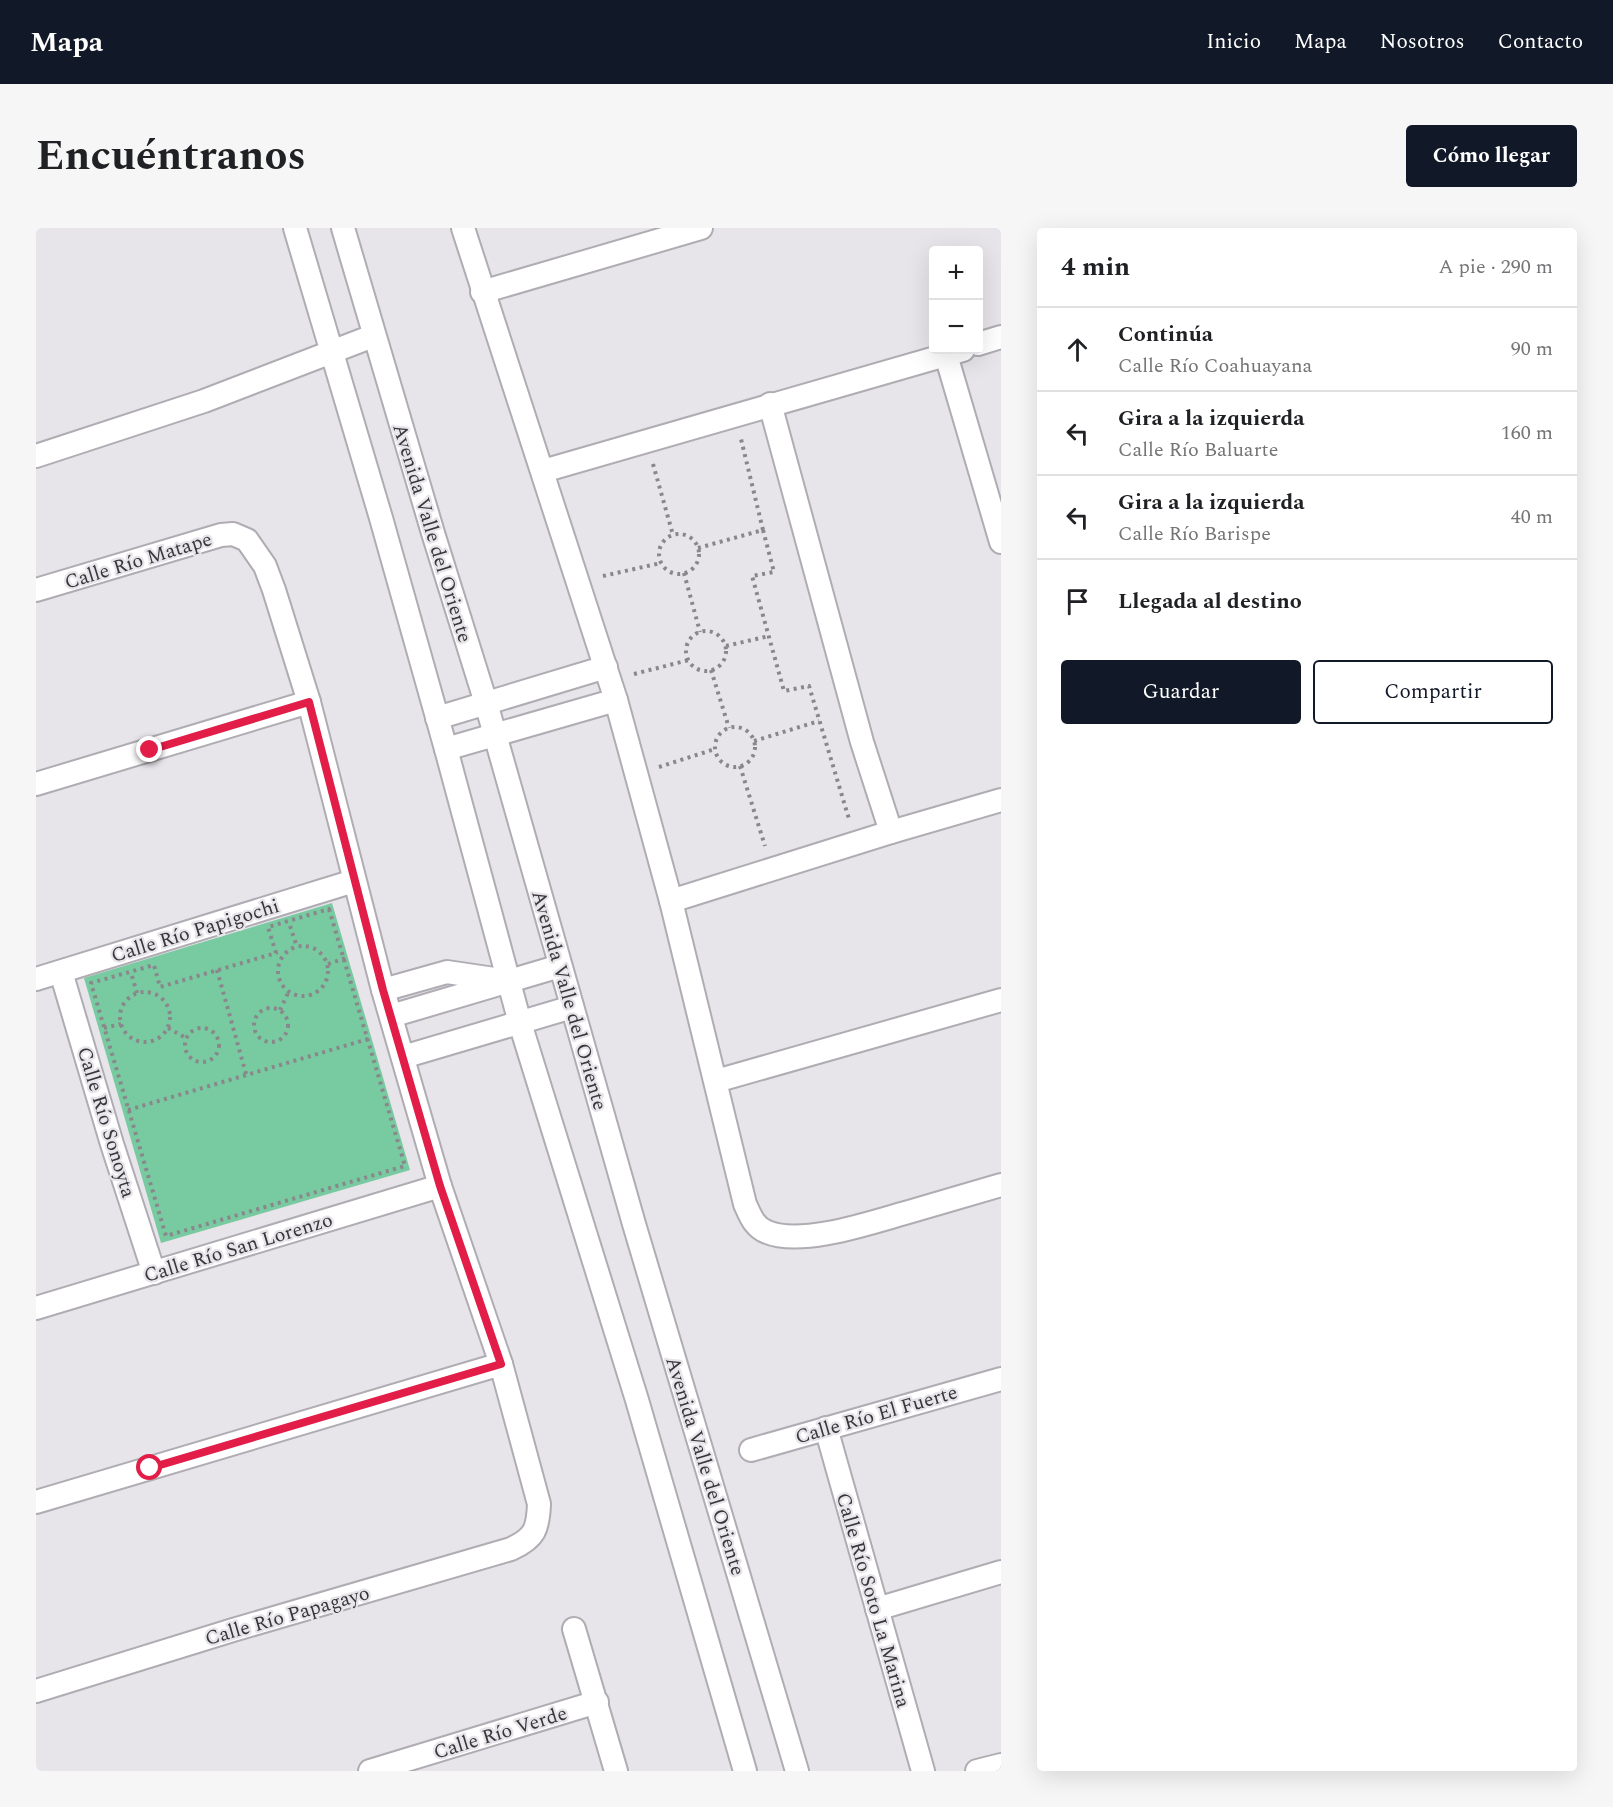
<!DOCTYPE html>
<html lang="es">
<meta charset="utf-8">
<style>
body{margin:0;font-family:Spectral,serif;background:#f6f6f6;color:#202124}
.controls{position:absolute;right:18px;top:18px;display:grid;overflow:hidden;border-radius:6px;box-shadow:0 6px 24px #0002}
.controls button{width:54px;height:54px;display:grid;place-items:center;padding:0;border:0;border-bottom:2px solid #e0e0e0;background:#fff;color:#202124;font:30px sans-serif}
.stop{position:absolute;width:18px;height:18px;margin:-14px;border:4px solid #e11d48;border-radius:50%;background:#fff}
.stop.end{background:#e11d48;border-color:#fff;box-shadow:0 2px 6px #0008}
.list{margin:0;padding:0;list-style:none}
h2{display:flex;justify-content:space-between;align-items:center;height:78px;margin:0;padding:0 24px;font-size:26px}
h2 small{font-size:20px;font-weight:400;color:#757577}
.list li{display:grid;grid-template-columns:39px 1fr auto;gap:18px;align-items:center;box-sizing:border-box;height:84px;padding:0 24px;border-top:2px solid #e0e0e0}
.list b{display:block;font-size:22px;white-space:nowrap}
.list p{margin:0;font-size:20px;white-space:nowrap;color:#757577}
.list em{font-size:20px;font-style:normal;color:#757577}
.actions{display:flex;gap:12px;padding:18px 24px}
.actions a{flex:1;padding:14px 0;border:2px solid #111827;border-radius:6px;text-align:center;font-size:21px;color:#111827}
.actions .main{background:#111827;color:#fff}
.icon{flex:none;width:33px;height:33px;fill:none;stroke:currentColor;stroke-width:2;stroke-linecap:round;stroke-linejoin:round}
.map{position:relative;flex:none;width:965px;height:1543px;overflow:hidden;border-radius:6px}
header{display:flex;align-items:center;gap:36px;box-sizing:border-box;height:84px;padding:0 30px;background:#111827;color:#fff}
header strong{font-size:28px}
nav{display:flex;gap:33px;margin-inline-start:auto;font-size:21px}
.intro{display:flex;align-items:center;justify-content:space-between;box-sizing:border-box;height:144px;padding:0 36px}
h1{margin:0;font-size:42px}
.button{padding:15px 27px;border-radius:6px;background:#111827;color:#fff;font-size:21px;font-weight:700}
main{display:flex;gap:36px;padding:0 36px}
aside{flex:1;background:#fff;border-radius:6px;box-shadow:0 6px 24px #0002}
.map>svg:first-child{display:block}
.green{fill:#78caa0}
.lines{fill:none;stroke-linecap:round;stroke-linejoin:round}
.minor-casing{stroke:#b0acb3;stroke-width:26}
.path{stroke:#8a878c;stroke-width:4;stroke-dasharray:3 4.5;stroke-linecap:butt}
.minor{stroke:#fff;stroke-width:22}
.route{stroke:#e11d48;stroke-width:8}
.labels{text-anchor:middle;stroke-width:4.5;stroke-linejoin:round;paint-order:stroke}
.street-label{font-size:20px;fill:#383639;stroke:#e7e4ea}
</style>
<header>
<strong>Mapa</strong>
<nav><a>Inicio</a><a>Mapa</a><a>Nosotros</a><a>Contacto</a></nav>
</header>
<div class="intro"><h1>Encuéntranos</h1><a class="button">Cómo llegar</a></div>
<main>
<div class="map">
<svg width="965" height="1543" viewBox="0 0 965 1543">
<rect width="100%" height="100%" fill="#e7e4ea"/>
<polygon class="green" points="296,675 374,942 125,1015 48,750"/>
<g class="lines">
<g class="minor-casing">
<g id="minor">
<polyline points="259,0 345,290 410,521 484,795 601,1172 709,1543"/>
<polyline points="307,0 397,305 450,475 598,996 761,1543"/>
<path d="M427 0 580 472 635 673 709 976C714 987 718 999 731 1004 767 1019 839 993 876 983 906 974 935 966 965 957"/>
<polyline points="446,64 665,0"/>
<polyline points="942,116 965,109"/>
<polyline points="910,127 965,314"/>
<polyline points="734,176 826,514 855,604"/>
<polyline points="0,228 168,173 337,108"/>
<polyline points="507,243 927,122"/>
<path d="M0 362 185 307 197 306 211 312 229 338 238 362 273 474 347 762 404 958 465 1136 503 1276C502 1301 499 1310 475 1321L197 1402 0 1463"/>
<polyline points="401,490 570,439"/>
<polyline points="410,521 580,472"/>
<polyline points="0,556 273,474"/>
<polyline points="635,673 855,604 965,572"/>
<polyline points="25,744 76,916 118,1045"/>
<polyline points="0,751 318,653"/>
<polyline points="347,762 411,744 465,752"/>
<polyline points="355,788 524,738"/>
<polyline points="367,829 536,779"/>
<polyline points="680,853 965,772"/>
<polyline points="0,1080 404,958"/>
<polyline points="790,1200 887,1543"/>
<polyline points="715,1222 965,1151"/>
<polyline points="0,1274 465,1136"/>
<polyline points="841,1381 965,1344"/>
<polyline points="538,1401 580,1543"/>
<polyline points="334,1543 561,1474"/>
<polyline points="941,1543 965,1537"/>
</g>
</g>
<g class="path">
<polyline points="617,236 637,307"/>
<polyline points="727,302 738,344 716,348 748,463 773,458 813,591"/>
<circle cx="643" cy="326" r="20"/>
<polyline points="662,320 727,302 705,211"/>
<polyline points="648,345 664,404"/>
<polyline points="567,348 625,335"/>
<circle cx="670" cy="423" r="20"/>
<polyline points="690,418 733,408"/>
<polyline points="675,442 693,500"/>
<polyline points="598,446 653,432"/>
<circle cx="699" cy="519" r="20"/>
<polyline points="718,513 783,493"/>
<polyline points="704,538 729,618"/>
<polyline points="623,539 679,521"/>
<polygon points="293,681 369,938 130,1008 55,755 118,737 124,759 240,725 232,699"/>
<polyline points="254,698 261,719"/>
<circle cx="267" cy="743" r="25"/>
<polyline points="292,736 310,730"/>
<polyline points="181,742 210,846"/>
<polyline points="96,748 101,765"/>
<circle cx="109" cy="789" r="25"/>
<circle cx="235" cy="797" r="17"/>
<polyline points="244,782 253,763"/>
<circle cx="166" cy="817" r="17"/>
<polyline points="68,800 85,796"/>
<polyline points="132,800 150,810"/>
<polyline points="92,882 332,811"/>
</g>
<use href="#minor" class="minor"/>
</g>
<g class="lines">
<polyline class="route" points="114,1240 465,1136 404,958 347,762 273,474 114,522"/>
</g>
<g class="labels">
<g class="street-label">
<text transform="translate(397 305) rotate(73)" y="7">Avenida Valle del Oriente</text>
<text transform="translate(102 332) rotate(-17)" y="7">Calle Río Matape</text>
<text transform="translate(159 702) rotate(-17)" y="7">Calle Río Papigochi</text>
<text transform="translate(534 772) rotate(74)" y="7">Avenida Valle del Oriente</text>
<text transform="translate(71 894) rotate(73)" y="7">Calle Río Sonoyta</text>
<text transform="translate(202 1019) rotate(-17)" y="7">Calle Río San Lorenzo</text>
<text transform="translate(840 1186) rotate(-16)" y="7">Calle Río El Fuerte</text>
<text transform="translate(670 1238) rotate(73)" y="7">Avenida Valle del Oriente</text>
<text transform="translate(838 1372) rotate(74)" y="7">Calle Río Soto La Marina</text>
<text transform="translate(251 1387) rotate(-16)" y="7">Calle Río Papagayo</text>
<text transform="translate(464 1504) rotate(-17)" y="7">Calle Río Verde</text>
</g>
</g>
</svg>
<div class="controls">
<button>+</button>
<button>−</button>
</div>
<div class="stop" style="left:114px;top:1240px"></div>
<div class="stop end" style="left:114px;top:522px"></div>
</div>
<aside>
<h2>4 min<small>A pie · 290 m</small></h2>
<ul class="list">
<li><svg class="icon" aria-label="ahead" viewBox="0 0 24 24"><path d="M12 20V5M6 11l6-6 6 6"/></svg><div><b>Continúa</b><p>Calle Río Coahuayana</p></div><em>90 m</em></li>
<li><svg class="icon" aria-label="left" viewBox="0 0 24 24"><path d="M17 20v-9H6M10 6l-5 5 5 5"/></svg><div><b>Gira a la izquierda</b><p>Calle Río Baluarte</p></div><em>160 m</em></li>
<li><svg class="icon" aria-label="left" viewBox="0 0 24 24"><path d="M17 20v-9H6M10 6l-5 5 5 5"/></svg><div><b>Gira a la izquierda</b><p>Calle Río Barispe</p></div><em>40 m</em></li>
<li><svg class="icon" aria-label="arrive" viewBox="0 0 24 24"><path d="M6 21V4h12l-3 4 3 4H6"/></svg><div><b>Llegada al destino</b></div></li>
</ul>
<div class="actions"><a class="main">Guardar</a><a>Compartir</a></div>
</aside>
</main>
